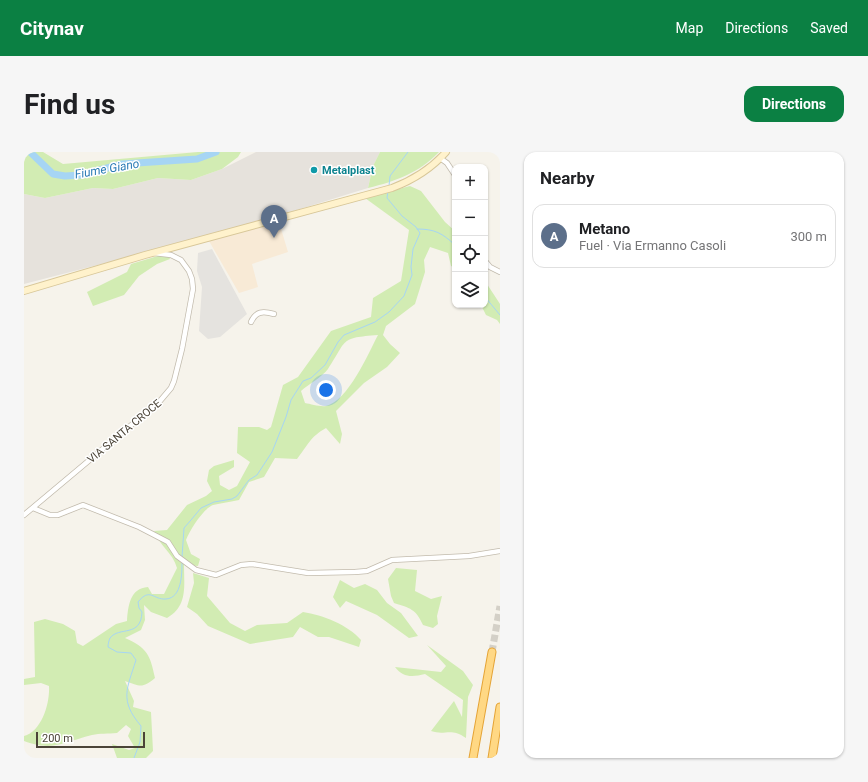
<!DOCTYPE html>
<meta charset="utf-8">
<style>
body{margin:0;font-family:Roboto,sans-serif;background:#f6f6f6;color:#202124}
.controls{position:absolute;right:12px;top:12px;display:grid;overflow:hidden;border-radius:8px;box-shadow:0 1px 3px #0004}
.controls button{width:36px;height:36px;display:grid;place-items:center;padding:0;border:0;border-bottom:1px solid #e0e0e0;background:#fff;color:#202124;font:20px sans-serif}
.scale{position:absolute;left:12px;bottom:10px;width:109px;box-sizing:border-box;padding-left:4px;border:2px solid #4b4438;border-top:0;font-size:11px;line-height:14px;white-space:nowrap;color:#4b4438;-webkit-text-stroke:3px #fff;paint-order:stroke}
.you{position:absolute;left:302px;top:238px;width:14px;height:14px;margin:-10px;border:3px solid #fff;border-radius:50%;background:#1a73e8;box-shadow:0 0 0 6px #1a73e833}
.badge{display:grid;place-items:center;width:26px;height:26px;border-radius:50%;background:#0b8043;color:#fff;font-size:13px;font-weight:700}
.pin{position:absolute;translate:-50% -33px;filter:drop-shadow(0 1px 2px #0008)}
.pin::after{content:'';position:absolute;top:21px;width:14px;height:12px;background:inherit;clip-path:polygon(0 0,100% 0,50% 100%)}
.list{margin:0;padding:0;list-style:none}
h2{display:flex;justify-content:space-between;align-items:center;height:52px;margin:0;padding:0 16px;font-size:17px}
h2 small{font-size:13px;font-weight:400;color:#757577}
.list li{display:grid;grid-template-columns:26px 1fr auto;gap:12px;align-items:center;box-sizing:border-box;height:64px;margin:0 8px 8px;padding:0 8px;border:1px solid #e0e0e0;border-radius:12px}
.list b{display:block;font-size:15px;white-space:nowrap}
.list p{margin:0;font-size:13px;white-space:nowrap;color:#757577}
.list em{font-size:13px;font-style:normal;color:#757577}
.icon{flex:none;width:22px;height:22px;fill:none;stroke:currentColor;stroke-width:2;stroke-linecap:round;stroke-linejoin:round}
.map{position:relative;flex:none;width:476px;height:606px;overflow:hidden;border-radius:12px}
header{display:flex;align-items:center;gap:24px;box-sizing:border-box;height:56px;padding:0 20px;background:#0b8043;color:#fff}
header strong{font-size:19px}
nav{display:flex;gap:22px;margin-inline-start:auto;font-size:14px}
.intro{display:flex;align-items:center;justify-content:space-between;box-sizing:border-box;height:96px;padding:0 24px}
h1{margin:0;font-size:28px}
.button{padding:10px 18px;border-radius:12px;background:#0b8043;color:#fff;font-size:14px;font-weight:700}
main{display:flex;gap:24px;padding:0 24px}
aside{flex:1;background:#fff;border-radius:12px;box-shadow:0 1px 3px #0004}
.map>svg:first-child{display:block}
.commercial{fill:#f8ead6}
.industrial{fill:#e6e2dc}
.green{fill:#d2ecb3;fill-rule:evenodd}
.parking{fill:#e5e3df}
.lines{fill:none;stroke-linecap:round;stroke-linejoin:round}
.stream{stroke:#a6d5f4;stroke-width:1}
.river{stroke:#a6d5f4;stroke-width:7}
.trunk-tunnel{stroke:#d4d0c7;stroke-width:7;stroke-dasharray:7 3.5;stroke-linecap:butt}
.minor-casing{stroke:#c2bbad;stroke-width:6}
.secondary-casing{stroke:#d8c799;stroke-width:8}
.trunk-casing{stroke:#e5a436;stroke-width:9}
.minor{stroke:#fff;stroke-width:4.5}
.secondary{stroke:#fff2cc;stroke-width:6}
.trunk{stroke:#ffd884;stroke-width:7}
.culture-dot{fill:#0f9aa8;stroke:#fff;stroke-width:1.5}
.labels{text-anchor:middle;stroke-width:3;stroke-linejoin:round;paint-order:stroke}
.culture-label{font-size:11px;font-weight:bold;fill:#0d838f;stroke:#fff;text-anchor:start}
.street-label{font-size:11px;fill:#4b4438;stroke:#fff}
.water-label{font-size:12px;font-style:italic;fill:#297ab5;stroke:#fff}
</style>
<header>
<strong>Citynav</strong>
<nav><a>Map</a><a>Directions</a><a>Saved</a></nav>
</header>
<div class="intro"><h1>Find us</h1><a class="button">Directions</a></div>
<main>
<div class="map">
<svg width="476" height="606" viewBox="0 0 476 606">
<rect width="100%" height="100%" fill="#f6f3eb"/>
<polygon class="commercial" points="255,70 264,100 228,112 234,135 215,141 185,89"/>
<polygon class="industrial" points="232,0 356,0 349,14 344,36 205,79 0,132 0,42 21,46 69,36 89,37 134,26 167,28 198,17"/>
<g class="green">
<polygon points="0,0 19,0 39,12 174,0 217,0 214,5 198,17 167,28 134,26 89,37 69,36 21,46 0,42"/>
<path d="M356 0H415C395 21 372 29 344 36L349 14Z"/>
<path d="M386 34 397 39 421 70 431 79V116L427 114 424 101 406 95 400 108 401 120 391 152 362 174 359 183 366 192 376 201 363 215 340 231 312 259 318 282 316 292 302 276C286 285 284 293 273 307L251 306 240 325 225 330 215 348C207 350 197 351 189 353 179 357 166 378 162 388L167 402 176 407 174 414 160 413C160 434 164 454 143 466L127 460 120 453 121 468 117 478 101 486C123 496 126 502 131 526 118 537 116 534 101 529L110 549 109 555 127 560 129 599 122 606H93L88 592 105 598 111 596 104 584 107 577 102 573 93 581C84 582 76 581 68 583 40 590 29 600 0 589V584C18 579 26 551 25 534L17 531 0 533V527L11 525 10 470 21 467 39 472 51 479 53 491 59 494 92 472 103 469C104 454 106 436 124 435L128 442H140L153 416C149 401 135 393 130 379L143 378 163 353 182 344 188 339 183 329 185 318 190 314 210 308V315L195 324 196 333 205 338 213 334 226 310 213 301 214 275H235L243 278 247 275 259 233 274 225 307 179 347 165 349 146 377 129 385 78 341 46ZM354 183C344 202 324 249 302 254 296 255 287 252 281 251L277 239C285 232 298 225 304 217 324 187 315 186 354 183Z"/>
<polygon points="144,101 146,107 133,112 115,124 100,143 69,154 63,140 103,120 107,112"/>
<polygon points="461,129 476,152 476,172 473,168 462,163 457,153 461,153"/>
<path d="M372 416 393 418 391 439 407 447 418 444 413 464 414 472 409 476 399 473C392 457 386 456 370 451L367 444 364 427Z"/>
<path d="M169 421 185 426 183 444 206 471 221 479 233 473 263 471 279 460C299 463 324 473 337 488L335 495 305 485H294L276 475 269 485 226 492 184 474 173 462 163 455 170 431Z"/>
<polygon points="316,428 330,436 341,432 353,438 363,451 377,461 394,484 385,486 353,463 322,449 316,456 309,445"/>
<path d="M403 493 439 519 449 533 444 545 442 586C426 575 422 584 407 579L430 549 438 565 439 548 401 522C389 525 379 526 371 515L417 520 422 514Z"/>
</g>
<polygon class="parking" points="188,97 223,162 196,185 184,187 175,179 178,135 173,119 174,101"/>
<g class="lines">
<g class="stream">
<polyline points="365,34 366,24 384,0"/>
<path d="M393 77C411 77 418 81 431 93"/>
<polyline points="461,145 476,163"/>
<polyline points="158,405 160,376 167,368 177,356 190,350 208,347 213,344 225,328 233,323 248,300 262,265 267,248 279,229 287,226 301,213 314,190 320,183 351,170 365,160 380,144 388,123 387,115 389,97 396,81 392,75 378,64 363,46 364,39"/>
<path d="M110 606 116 590 117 574C95 548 103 537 112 508L107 501 93 500 84 495C84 492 85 488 86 486 95 474 117 486 118 460L115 456 114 450C126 435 129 448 142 447 158 446 158 421 158 410"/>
</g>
<polyline class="river" points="6,0 29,22 41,24 57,23 98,12 173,7 192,0"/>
<polyline class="trunk-tunnel" points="468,500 476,454"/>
<g class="minor-casing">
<g id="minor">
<polyline points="416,6 423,11 431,23"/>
<polyline points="461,109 466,115 476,120"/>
<path d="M227 170C232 159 239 159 250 162"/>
<polyline points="9,356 26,363 34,363 59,353 115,375 144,390 153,404 172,418 192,423 217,413 228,412 284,421 331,420 343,419 368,408 445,404 476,399"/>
<polyline points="0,363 136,249 147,236 150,229 158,197 169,137 168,127 165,119 157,108 147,103 130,101"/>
</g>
</g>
<g class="secondary-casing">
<path id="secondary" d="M0 139 121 103 368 36C389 28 407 17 422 0"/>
</g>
<g class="trunk-casing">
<g id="trunk">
<polyline points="449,606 468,500"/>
<polyline points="468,606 476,555"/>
</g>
</g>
<use href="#minor" class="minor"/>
<use href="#secondary" class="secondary"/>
<use href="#trunk" class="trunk"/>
</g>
<circle class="culture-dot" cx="290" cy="18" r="4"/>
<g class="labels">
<g class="culture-label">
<text x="298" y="22">Metalplast</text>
</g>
<g class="street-label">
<text transform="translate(100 279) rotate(-40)" y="4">VIA SANTA CROCE</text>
</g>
<g class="water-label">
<text transform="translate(83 17) rotate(-10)" y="4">Fiume Giano</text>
</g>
</g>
</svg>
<div class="controls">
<button>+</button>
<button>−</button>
<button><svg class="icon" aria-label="locate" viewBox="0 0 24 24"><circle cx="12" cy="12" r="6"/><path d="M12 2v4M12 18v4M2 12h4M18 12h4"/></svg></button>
<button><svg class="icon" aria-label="layers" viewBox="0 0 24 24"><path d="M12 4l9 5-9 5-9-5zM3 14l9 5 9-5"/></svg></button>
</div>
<div class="scale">200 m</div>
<div class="you"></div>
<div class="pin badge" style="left:250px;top:86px;background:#5c6f8a">A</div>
</div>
<aside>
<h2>Nearby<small></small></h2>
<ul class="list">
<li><span class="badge" style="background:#5c6f8a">A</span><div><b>Metano</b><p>Fuel · Via Ermanno Casoli</p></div><em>300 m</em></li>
</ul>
</aside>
</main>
